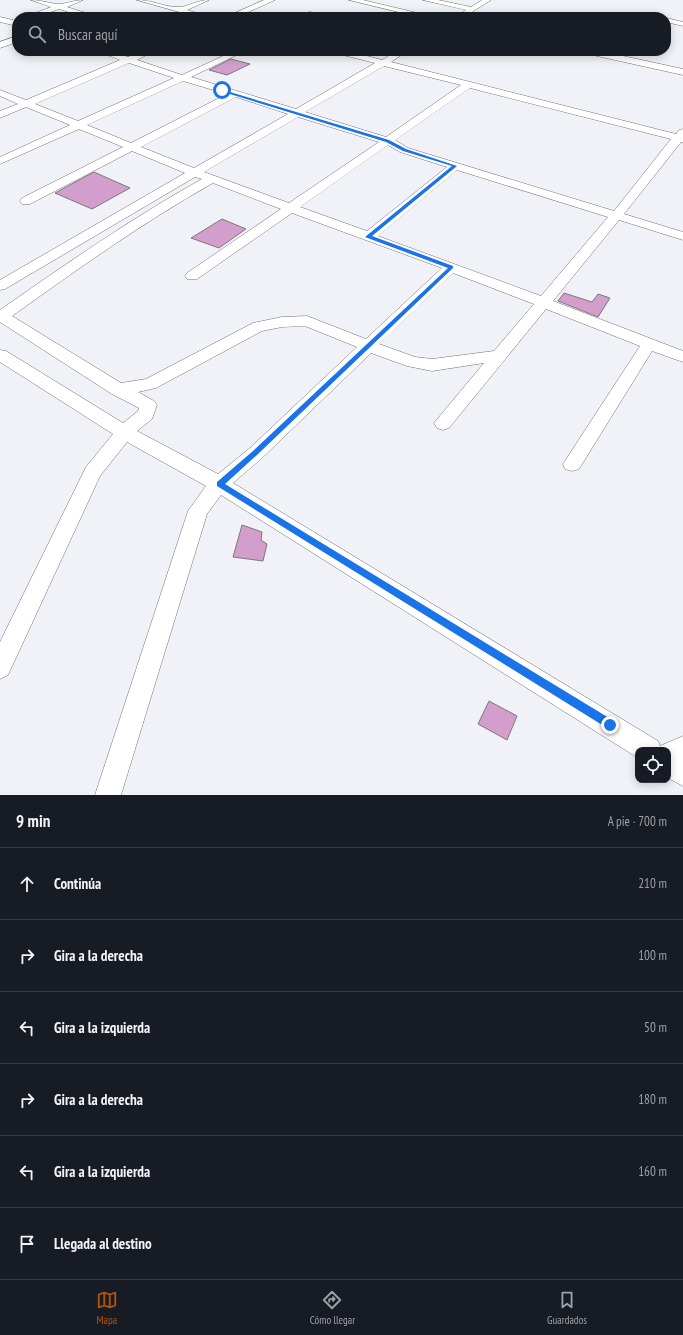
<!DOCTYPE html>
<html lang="es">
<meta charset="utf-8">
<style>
body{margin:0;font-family:"PT Sans Narrow",sans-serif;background:#20242c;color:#f1f3f6}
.controls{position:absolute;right:12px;bottom:12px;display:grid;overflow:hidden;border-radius:8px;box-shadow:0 2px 10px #0003}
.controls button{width:36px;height:36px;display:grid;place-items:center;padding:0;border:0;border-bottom:1px solid #363941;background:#171b24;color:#f1f3f6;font:20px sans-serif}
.stop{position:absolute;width:12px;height:12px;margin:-9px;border:3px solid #1a73e8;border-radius:50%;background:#fff}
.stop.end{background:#1a73e8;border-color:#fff;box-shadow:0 1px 4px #0008}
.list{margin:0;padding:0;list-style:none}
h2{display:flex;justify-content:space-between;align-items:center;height:52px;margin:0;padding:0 16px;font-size:17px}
h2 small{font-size:13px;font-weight:400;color:#9ea1a6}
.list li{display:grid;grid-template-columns:26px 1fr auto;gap:12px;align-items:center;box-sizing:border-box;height:72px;padding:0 16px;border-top:1px solid #363941}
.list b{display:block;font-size:15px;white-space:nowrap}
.list em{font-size:13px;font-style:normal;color:#9ea1a6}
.icon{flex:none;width:22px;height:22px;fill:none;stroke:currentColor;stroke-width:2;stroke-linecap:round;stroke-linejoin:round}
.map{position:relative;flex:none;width:683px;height:795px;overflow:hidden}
.search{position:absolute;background:#171b24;box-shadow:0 2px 10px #0003;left:12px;right:12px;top:12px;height:44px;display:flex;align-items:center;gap:10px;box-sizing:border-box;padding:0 14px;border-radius:16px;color:#9ea1a6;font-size:15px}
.sheet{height:484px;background:#171b24}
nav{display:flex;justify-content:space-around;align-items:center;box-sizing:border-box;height:56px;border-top:1px solid #363941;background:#171b24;font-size:11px;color:#9ea1a6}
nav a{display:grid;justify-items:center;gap:2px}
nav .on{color:#b45309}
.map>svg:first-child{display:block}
.building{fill:#d39ecb;stroke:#7b787b}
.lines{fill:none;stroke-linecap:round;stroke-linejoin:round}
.minor-casing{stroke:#707175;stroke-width:1}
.minor{fill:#fff;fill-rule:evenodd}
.route{fill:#1a73e8}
</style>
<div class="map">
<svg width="683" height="795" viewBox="0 0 683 795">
<rect width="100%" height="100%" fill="#f1f2f7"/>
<g class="building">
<polygon points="231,59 250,64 227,75 209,70"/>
<polygon points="94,172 130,188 92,209 55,193"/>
<polygon points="222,219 246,229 219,248 191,238"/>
<polygon points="564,293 592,302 598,294 610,298 598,317 558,301"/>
<polygon points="242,525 262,532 261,540 267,544 263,561 233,557"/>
<polygon points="489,701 517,716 507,740 478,724"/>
</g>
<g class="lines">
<g class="minor-casing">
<g id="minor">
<path d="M31 0C41 0 48 3 57 4 62 5 75 0 83 0L67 7 98 17H85L59 9 37 17H25L51 7Z"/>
<path d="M137 0C152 0 164 7 178 7 185 8 197 0 209 0L187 10 210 17H197Z"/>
<polygon points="264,0 275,0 237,17 226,17"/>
<polygon points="349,0 363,0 434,17 419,17"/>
<polygon points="423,0 438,0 471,7 482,0 491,0 464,17 459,15 466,10"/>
<polygon points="310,12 324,15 325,17 295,17"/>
<polygon points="640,15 649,15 653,17 639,17"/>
<polygon points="0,17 17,21 17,26 0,22"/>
<polygon points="666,18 683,22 683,26 666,22"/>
<polygon points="17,36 17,42 0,48 0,42"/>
<path d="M97 51H110L128 57 143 51H154L137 60 182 75 234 51H245L191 77 296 109 375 63 335 53 334 51H348L382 60 397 51H407L391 62 676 134 679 130 683 129V142H681L624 214 683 232V240L619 220 553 301 683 351V362L652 351 579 469 572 471 565 469 563 464 640 346 546 309 449 428 443 430 437 428 434 423 484 363 432 371 407 366 371 353 262 458 233 483 658 741 660 746 683 736V786L668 778V750H638V758L221 495 207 514 121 795H95L188 511 206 486 127 442 100 476 8 675 0 679V642L86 467 113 434 0 362V350L6 351 123 423 138 411 139 408 112 394 0 322V310C66 264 132 218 202 179L195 177 5 289 0 290V280L185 173 132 151 30 204H22L20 201 22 198 123 147 79 129 0 164V157L70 125 26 107 0 118V111L18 104 0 96V90L26 100 120 60ZM129 63 174 78 78 121 35 104ZM384 66 461 85 386 137 305 112ZM183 81 227 94 131 143 87 125ZM470 88 671 139 614 211 408 148 395 140ZM236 97 288 114 194 168 141 147ZM298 117 379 142 289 203 204 172ZM388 145 400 152 447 167 367 231 300 207ZM457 170 608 217 541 296 378 236ZM213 183 281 209 187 273 185 276 187 279H197L292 213 442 268 366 339 307 316 282 317 253 323 146 379 121 383 12 316C78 269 142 223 213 183ZM453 273 534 304 494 351 432 359 415 357 379 344ZM305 326 357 347 250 448 218 474 137 431 152 419 157 405 154 401 138 392 156 388 262 331 282 327Z"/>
<polygon points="584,51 600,51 683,69 683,75 588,54"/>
</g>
</g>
<use href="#minor" class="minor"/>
</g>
<polygon class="route" points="220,89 389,140 406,149 457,166 372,236 453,266 453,268 258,454 225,484 614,721 614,728 607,728 217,486 217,482 253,451 448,268 365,237 452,166 403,151 386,142 220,91"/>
</svg>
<div class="controls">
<button><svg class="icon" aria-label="locate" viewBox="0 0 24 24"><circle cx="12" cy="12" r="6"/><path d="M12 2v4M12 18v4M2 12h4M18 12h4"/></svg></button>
</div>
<div class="stop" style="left:222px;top:90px"></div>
<div class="stop end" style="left:610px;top:725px"></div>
<div class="search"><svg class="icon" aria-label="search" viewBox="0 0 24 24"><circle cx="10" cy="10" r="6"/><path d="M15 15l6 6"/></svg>Buscar aquí</div>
</div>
<section class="sheet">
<h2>9 min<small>A pie · 700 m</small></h2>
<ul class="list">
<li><svg class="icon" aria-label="ahead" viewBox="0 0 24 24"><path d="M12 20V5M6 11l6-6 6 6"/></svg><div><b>Continúa</b></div><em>210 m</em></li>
<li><svg class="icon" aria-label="right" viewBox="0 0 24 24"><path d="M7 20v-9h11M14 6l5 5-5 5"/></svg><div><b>Gira a la derecha</b></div><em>100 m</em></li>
<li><svg class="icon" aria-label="left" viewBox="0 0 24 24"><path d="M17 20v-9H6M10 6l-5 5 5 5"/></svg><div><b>Gira a la izquierda</b></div><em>50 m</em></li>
<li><svg class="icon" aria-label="right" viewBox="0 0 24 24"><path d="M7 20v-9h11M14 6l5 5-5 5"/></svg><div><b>Gira a la derecha</b></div><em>180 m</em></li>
<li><svg class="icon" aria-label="left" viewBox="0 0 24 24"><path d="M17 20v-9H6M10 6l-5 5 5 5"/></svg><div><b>Gira a la izquierda</b></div><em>160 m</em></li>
<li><svg class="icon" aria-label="arrive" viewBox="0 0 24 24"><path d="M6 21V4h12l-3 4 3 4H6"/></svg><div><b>Llegada al destino</b></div></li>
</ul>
</section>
<nav>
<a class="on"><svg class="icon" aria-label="map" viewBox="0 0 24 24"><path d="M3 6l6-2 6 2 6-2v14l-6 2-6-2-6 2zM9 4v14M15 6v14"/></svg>Mapa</a>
<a><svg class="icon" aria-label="directions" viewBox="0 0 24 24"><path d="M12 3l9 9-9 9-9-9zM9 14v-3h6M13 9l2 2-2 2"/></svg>Cómo llegar</a>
<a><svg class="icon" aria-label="saved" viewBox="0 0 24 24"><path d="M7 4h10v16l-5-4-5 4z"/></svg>Guardados</a>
</nav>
